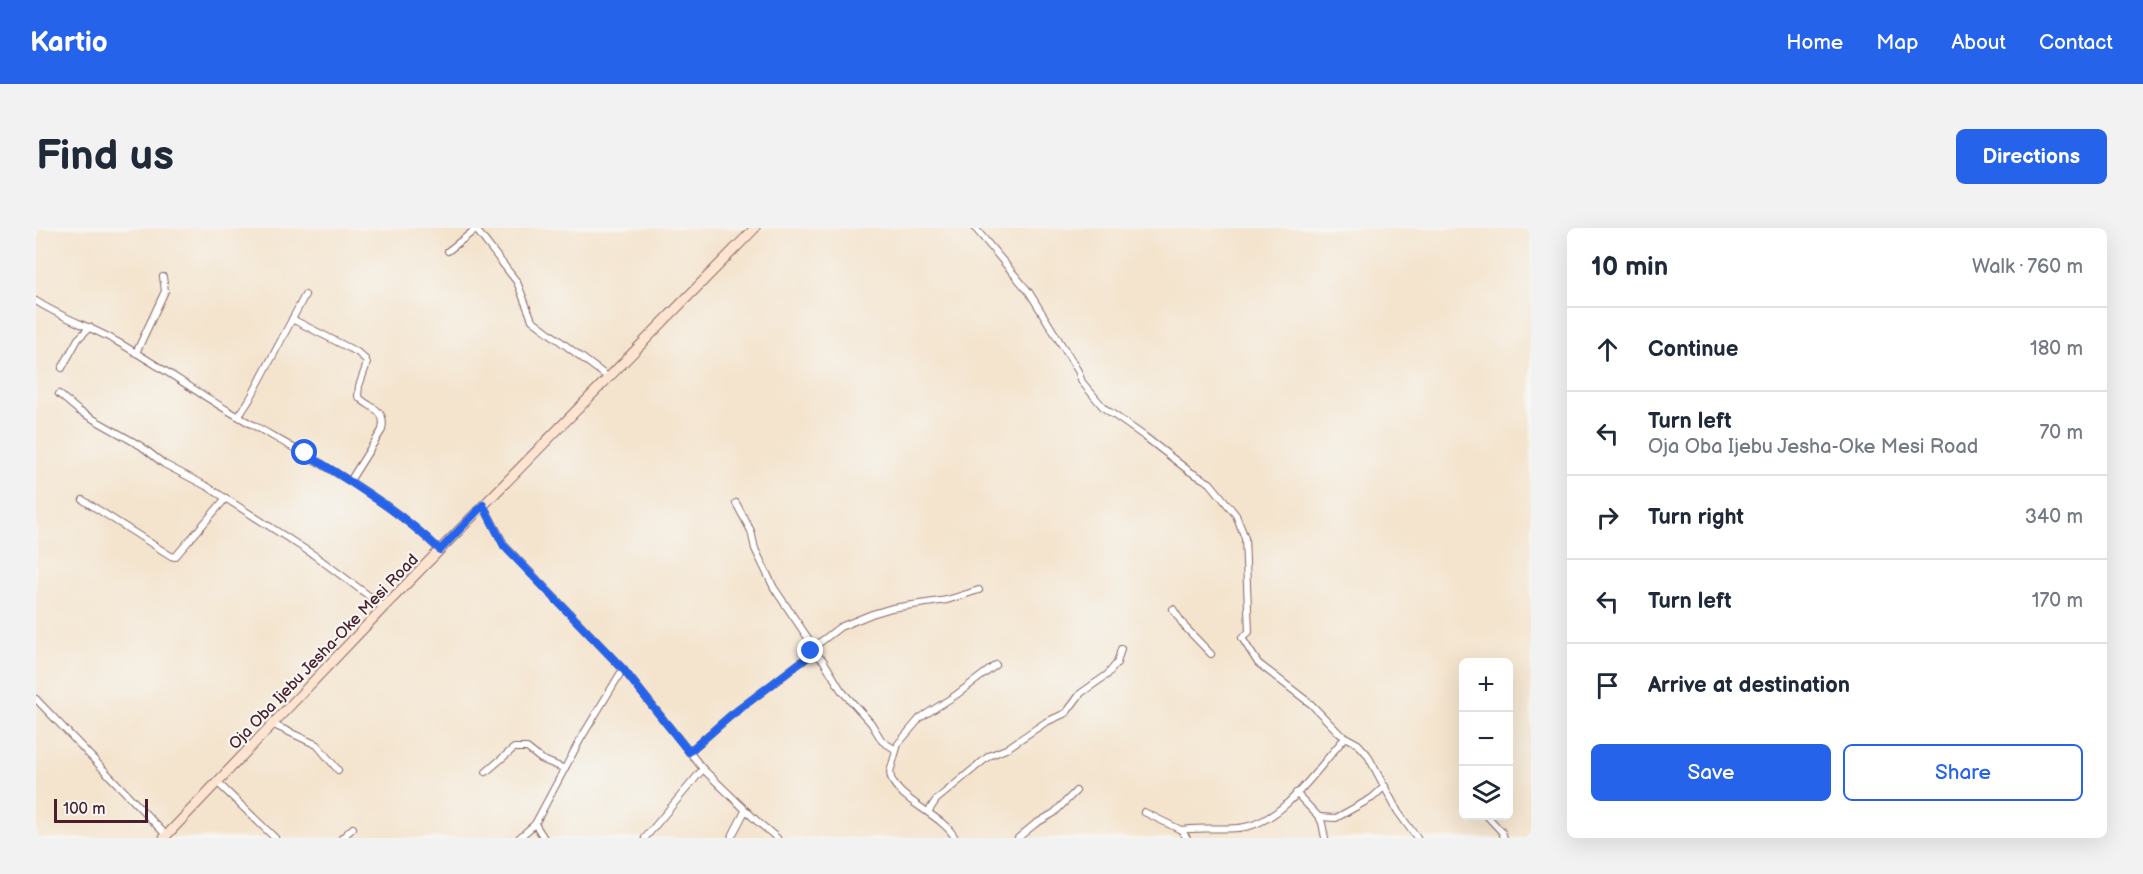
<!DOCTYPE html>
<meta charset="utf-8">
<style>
body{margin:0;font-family:"Balsamiq Sans",sans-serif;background:#f2f2f3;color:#1f2937}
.controls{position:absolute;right:18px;bottom:18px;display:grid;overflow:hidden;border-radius:9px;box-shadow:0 6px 24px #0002}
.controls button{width:54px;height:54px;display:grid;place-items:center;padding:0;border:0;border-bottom:2px solid #e0e1e3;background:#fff;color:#1f2937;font:30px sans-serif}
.scale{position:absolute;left:18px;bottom:15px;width:94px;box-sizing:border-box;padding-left:6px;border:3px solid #4a1f2b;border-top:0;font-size:16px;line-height:21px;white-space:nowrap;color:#4a1f2b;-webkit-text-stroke:4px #f6f6f2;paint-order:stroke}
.stop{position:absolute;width:18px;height:18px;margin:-14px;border:4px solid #2563eb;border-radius:50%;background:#fff}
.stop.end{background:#2563eb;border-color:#fff;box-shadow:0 2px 6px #0008}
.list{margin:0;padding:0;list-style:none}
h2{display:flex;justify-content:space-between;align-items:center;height:78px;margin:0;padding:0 24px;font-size:26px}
h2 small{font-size:20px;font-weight:400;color:#747a83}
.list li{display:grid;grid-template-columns:39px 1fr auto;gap:18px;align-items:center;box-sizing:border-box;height:84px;padding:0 24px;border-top:2px solid #e0e1e3}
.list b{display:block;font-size:22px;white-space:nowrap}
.list p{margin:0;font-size:20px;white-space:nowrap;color:#747a83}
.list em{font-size:20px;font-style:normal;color:#747a83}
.actions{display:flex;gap:12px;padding:18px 24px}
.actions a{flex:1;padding:14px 0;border:2px solid #2563eb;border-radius:9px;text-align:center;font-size:21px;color:#2563eb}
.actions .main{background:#2563eb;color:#fff}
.icon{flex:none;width:33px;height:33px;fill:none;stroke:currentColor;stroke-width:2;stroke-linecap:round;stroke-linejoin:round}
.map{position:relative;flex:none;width:1495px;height:610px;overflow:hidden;border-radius:9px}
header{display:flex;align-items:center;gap:36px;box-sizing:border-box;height:84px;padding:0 30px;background:#2563eb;color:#fff}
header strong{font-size:28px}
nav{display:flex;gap:33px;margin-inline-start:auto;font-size:21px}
.intro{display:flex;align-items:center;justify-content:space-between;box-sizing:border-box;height:144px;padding:0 36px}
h1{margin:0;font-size:42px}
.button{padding:15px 27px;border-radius:9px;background:#2563eb;color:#fff;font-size:21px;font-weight:700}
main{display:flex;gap:36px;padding:0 36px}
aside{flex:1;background:#fff;border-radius:9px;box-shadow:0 6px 24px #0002}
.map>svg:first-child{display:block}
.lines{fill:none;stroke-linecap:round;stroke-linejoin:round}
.street-casing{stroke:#866464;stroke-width:8}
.secondary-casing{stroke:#866464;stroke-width:11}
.street{stroke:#fff;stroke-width:6}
.secondary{stroke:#fde4d0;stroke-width:9}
.route{stroke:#2563eb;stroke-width:8}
.labels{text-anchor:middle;stroke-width:4.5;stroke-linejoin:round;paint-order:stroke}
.street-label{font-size:16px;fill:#4a1f2b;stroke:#f6f6f2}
</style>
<header>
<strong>Kartio</strong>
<nav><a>Home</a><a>Map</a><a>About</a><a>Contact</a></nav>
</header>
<div class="intro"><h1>Find us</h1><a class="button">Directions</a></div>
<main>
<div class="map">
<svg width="1495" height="610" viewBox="0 0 1495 610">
<rect width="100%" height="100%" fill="#f6f6f2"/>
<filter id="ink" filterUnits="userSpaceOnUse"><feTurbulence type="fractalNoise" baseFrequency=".0167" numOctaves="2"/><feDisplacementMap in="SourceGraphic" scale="12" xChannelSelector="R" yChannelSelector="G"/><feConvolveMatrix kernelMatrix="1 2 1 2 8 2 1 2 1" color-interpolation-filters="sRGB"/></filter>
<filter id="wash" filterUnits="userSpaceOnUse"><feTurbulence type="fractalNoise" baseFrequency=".008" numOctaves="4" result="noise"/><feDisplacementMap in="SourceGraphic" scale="24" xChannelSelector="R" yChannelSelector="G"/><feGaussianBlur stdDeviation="1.35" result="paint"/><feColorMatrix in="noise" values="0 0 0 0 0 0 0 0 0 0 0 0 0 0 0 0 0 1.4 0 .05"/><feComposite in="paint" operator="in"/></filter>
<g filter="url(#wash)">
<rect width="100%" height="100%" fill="#f4e4ce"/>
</g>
<g filter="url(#ink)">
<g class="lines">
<g class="street-casing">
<g id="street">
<polyline points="439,0 481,54 496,92 573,150"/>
<polyline points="939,0 993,64 1042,143 1046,154 1068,180 1108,208 1153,243 1174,255 1200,287 1209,310 1213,404 1206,410 1222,435 1275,476 1304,506 1322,516 1331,526 1362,584 1381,610"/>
<polyline points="412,23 440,1"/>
<path d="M0 73C24 89 53 98 78 112 116 133 153 159 191 182 264 225 342 262 404 322"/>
<path d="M256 91 321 124 329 131 331 135 323 158 322 168C332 181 351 179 346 202L314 253"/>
<polyline points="100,125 129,63 127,49"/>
<polyline points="26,140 42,111 54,99"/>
<polyline points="23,166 43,183 105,218 128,236 172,259 278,327 348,379"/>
<polyline points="203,188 214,171 269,67"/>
<polyline points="47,272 135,328 139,329 190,270"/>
<polyline points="447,277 469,318 587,441 667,541 722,594 741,610"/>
<polyline points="1137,381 1149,399 1175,426"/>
<polyline points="778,419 804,399 836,386 856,380 911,372 943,362"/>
<polyline points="775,423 787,432 805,462 835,495 846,513 860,522"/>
<polyline points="0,471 131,608"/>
<polyline points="238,497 281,517 302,542"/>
<polyline points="653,524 693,489 773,428 778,419 738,360 719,321 715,303 700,275"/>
<polyline points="450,544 478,520 491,520 505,531 529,541"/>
<polyline points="181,554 239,610"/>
<polyline points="1260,565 1283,589 1286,595 1289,610"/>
<polyline points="892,584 900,572 953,528 970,521 1010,494 1030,485 1045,465 1071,447 1081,435 1085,421"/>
<polyline points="1108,584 1145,602 1151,610"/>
<polyline points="1451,588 1466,604 1468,610"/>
<polyline points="1283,589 1300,590 1336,570 1349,558"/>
<polyline points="499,596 508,610"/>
<path d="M1145 602C1166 598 1188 603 1209 599 1250 591 1282 539 1309 510"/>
<polyline points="306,610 317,600"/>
<polyline points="483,610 499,596 544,512 587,441"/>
<polyline points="609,610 667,541"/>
<polyline points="695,610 709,583"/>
<path d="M919 610C907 586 855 570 854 544L862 516 884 490 920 467 960 437"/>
<polyline points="982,610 999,596 1018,585 1040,563"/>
</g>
</g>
<g class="secondary-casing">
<polyline id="secondary" points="128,610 348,379 719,0"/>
</g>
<use href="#street" class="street"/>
<use href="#secondary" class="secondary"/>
</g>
</g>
<g class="lines" filter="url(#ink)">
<path class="route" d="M269 225C316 255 364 283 404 322L447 277 468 318 587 441 653 524 693 489 773 428 775 423"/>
</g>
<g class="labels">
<g class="street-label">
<text transform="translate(287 423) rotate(-46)" y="6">Oja Oba Ijebu Jesha-Oke Mesi Road</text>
</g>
</g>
</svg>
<div class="controls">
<button>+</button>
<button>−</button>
<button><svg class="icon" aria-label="layers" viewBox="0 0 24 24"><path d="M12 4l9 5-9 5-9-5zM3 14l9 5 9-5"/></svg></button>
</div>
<div class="scale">100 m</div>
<div class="stop" style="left:269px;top:225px"></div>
<div class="stop end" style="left:775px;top:423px"></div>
</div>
<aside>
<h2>10 min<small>Walk · 760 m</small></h2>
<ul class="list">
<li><svg class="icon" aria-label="ahead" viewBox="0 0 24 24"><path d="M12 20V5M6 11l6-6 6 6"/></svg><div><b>Continue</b></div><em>180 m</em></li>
<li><svg class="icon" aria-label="left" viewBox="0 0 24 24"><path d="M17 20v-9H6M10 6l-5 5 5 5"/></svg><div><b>Turn left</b><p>Oja Oba Ijebu Jesha-Oke Mesi Road</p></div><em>70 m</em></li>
<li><svg class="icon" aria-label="right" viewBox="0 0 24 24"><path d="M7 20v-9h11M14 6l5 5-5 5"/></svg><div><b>Turn right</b></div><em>340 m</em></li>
<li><svg class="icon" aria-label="left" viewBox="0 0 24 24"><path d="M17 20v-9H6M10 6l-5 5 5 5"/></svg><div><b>Turn left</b></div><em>170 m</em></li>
<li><svg class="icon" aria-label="arrive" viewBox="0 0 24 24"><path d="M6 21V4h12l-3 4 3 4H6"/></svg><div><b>Arrive at destination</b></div></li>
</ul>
<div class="actions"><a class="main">Save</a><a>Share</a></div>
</aside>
</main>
